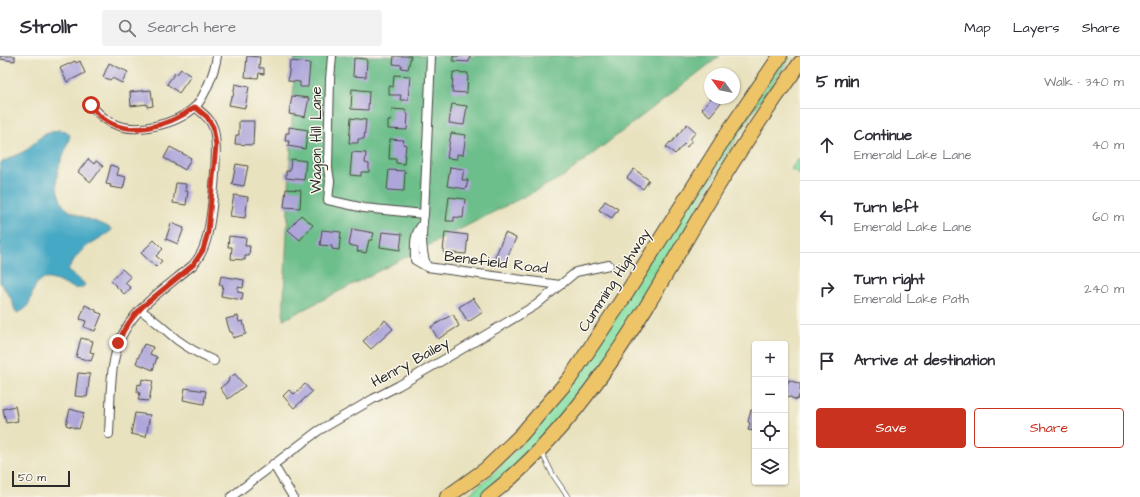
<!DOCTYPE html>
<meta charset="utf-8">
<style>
body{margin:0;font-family:"Architects Daughter",sans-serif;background:#f2f2f3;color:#2b2b33}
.controls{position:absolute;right:12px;bottom:12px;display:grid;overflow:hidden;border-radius:4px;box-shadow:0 1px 3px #0004}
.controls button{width:36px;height:36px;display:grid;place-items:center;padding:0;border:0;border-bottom:1px solid #e1e1e2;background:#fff;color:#2b2b33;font:20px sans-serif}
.compass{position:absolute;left:704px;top:12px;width:36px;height:36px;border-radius:50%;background:#fff;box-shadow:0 1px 3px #0004;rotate:303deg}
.scale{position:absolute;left:12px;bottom:10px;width:58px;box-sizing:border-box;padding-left:4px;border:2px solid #2b2b2b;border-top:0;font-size:11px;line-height:14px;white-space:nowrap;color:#2b2b2b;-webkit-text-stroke:3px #fbf7ec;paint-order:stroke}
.stop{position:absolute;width:12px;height:12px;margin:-9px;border:3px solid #c8321e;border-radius:50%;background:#fff}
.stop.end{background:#c8321e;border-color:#fff;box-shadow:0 1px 4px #0008}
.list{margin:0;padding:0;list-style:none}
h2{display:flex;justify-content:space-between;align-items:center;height:52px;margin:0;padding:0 16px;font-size:17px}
h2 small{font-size:13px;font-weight:400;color:#7c7c81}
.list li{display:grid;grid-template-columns:26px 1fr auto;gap:12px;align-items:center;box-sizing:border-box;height:72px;padding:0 16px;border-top:1px solid #e1e1e2}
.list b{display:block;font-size:15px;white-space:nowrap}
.list p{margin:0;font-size:13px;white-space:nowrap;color:#7c7c81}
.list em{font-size:13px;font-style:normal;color:#7c7c81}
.actions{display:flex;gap:8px;padding:12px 16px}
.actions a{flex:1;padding:9px 0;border:1px solid #c8321e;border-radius:4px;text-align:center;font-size:14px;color:#c8321e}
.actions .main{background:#c8321e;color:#fff}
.icon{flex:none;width:22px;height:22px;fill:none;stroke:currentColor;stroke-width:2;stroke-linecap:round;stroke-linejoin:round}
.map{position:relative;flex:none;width:800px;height:441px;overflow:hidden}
header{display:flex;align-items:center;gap:24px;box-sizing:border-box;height:56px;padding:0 20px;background:#fff;border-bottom:1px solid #e1e1e2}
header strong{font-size:19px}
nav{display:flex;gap:22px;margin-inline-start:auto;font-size:14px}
.search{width:280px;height:36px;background:#f2f2f3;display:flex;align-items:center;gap:10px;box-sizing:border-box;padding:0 14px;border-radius:4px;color:#7c7c81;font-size:15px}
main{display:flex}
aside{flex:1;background:#fff}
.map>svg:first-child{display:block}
.green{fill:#86dfa4;stroke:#588568}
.forest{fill:#6cbe8a;stroke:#4c745a}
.water{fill:#44a8c4;stroke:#386a78}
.building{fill:#aea6da}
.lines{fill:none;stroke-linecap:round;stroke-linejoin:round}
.service-casing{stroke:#474641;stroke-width:5.5}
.minor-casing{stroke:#474641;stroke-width:10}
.trunk-casing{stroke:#474641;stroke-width:16}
.service{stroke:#fff;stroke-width:4}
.minor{stroke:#fff;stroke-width:8}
.trunk{stroke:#eec469;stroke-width:14}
.route{stroke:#c8321e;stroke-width:5}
.labels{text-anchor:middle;stroke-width:3;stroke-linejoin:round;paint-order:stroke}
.street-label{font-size:15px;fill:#2b2b2b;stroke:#fbf7ec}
</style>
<header>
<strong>Strollr</strong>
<div class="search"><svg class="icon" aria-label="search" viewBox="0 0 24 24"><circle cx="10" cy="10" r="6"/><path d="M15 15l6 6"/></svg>Search here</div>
<nav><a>Map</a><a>Layers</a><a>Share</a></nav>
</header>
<main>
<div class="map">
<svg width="800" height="441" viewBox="0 0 800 441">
<rect width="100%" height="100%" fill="#fbf7ec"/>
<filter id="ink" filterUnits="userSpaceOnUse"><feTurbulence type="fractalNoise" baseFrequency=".025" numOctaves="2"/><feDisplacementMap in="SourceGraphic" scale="8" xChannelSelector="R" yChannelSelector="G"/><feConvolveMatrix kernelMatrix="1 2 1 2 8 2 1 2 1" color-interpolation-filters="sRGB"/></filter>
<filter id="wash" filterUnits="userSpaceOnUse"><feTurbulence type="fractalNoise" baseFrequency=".012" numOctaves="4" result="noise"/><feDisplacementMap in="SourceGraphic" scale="16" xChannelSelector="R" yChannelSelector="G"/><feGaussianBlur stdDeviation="0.9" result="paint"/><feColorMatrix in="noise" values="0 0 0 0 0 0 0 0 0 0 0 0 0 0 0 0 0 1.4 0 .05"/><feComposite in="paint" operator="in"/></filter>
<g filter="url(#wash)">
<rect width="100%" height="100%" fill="#e8e2bf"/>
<g class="green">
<polygon points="786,0 790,2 747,64 725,101 669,204 615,289 572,351 503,423 480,441 466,441 494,417 535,373"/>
<polygon points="799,102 800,103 800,119 791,113"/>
</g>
<polygon class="forest" points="295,0 720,0 564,120 283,264"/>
<path class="water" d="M58 74 66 75 70 79C65 101 50 118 60 142 61 144 62 148 64 150 68 155 78 159 83 161 93 166 102 166 111 173V175C91 189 81 189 68 214 72 221 81 222 85 229 77 240 58 221 45 223 32 224 33 244 26 252 24 254 20 256 18 257L15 255 12 244 0 226V107L25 95 43 79Z"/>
<g id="blocks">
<g class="building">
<polygon points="0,0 15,0 15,5 0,3"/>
<polygon points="247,0 260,1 259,12 264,12 264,18 259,17 258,22 245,21"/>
<polygon points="394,0 411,0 408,13 401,12 402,9 393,8"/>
<polygon points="453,0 470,0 469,6 453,5"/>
<polygon points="354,2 367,3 366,21 353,20"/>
<polygon points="75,5 76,7 80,5 85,17 67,26 60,12"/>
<polygon points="290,5 310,7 308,31 300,31 300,26 288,25"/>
<polygon points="109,7 128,16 122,27 112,22 110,24 103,21"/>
<polygon points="181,13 191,20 179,37 167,28 175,17 177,18"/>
<polygon points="453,16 468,17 467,37 452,36"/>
<polygon points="394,19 410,20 408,44 400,44 401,39 389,39 389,30 393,31"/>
<polygon points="235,28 249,31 245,52 229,49 231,41 233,41"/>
<polygon points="352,33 369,35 368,54 351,53"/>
<polygon points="151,34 153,50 147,51 147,48 131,50 130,36"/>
<polygon points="292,40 309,42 305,61 289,58"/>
<polygon points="711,42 721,42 723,44 710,60 702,53"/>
<polygon points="452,48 467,50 464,69 449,67"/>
<polygon points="392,53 406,54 406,58 408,58 407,74 388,73 388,65 391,65"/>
<polygon points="351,62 366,64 364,83 358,83 358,87 349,87"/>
<polygon points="239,65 254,65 253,89 235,88 236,79 239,79"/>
<polygon points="687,68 696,76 690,83 692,84 687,91 684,88 675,98 666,91 670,86 671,87"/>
<polygon points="289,71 308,74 305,93 288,90 289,85 285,85 286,77 289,77"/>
<polygon points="451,77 466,79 463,99 457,98 457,103 447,102"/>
<polygon points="390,83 404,84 403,88 406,89 404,108 396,107 396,103 389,103"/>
<polygon points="170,91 191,102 185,114 164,102"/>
<polygon points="352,96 366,97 365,107 369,108 369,116 361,116 361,120 350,119"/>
<polygon points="88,103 94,108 96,105 103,110 91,126 78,116"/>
<polygon points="291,103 306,105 304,124 286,122 286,115 290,115"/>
<polygon points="236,108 248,110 244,130 232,128"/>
<polygon points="111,109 119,112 117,119 126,121 123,133 110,131 111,129 106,128"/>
<polygon points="450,111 464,113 462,124 468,124 466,133 447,130"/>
<polygon points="634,113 649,124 643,133 627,122"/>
<polygon points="389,114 405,115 404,135 387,134"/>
<polygon points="176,127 186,128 185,135 188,135 186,149 173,147"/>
<polygon points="286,133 301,134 300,152 284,151"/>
<polygon points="234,139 248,141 245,162 230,160"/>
<polygon points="449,141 465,143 463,162 454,161 454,165 446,165"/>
<polygon points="605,145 618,153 612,162 599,154"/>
<polygon points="301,159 313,169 300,184 288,174"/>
<polygon points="171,167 184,172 178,188 166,183"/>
<polygon points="352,173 374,177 372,184 369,184 366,197 357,195 358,191 349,189"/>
<polygon points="322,174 341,176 339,194 332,193 332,190 320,189"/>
<polygon points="382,176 402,178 400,194 380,191"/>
<polygon points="445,176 468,179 466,198 443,196"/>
<polygon points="505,177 516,182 504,208 494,204"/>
<polygon points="229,180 246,182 245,190 250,190 249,200 245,200 245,204 231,203 232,191 228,191"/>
<polygon points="154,184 163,193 156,200 162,205 156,211 141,197"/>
<polygon points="122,213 131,221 125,227 131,232 124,238 111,225"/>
<polygon points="221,220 244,224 243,232 238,231 238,236 243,237 242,244 221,240 223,229 219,229"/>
<polygon points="473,242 483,256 468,266 459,251"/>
<polygon points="85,249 96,254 96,256 102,258 95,275 84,271 86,265 80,263"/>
<polygon points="453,258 459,270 438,283 431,271"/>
<polygon points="238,260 239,266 243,265 246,278 233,282 232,276 230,276 226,263"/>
<polygon points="385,264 393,273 371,293 363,285"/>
<polygon points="81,282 93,285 90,296 94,297 91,305 76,301"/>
<polygon points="144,288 153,291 150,298 157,301 153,314 136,307"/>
<polygon points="78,317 90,318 87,341 75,340"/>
<polygon points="235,318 245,330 228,343 220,332 229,325 228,323"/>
<polygon points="142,323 153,325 149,345 138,344 140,337 137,336 138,328 141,329"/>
<polygon points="789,324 800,328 800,337 797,344 785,339 785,330 786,331"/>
<polygon points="305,328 312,336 294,352 283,340 289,334 294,338"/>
<polygon points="185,332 206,335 204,348 183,344"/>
<polygon points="15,350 18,365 6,367 3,353"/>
<polygon points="70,353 84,357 79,373 66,369"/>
<polygon points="751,354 755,355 755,375 748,374 750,367 748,366"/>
<polygon points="135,357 150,359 146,381 131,378"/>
</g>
</g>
</g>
<g filter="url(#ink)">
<use href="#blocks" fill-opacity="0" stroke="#474641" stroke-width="1"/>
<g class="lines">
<g class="service-casing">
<polyline id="service" points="542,397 553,419 568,441"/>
</g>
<g class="minor-casing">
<g id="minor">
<polyline points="332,0 330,23 328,112 330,125 328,144 364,152 424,158"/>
<path d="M91 49C97 56 103 63 112 67 135 79 177 68 195 51 205 41 215 14 217 0"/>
<path d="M423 168C413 178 415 190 415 204L427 211 560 229"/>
<path d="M427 211C421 196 421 175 424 158L431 0"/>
<path d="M140 254C153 262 164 273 176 283 188 292 201 299 214 305"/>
<path d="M109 378C111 345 108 302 125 274 138 251 159 237 178 221 183 217 188 213 193 209 201 200 206 188 208 176 212 158 220 87 213 71 210 62 202 57 195 51"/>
<polyline points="273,408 293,441"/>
<polyline points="231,441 318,375 373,343 398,330 457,296 536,249 576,216 609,209"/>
</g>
</g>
<g class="trunk-casing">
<g id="trunk">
<polyline points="447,441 486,413 521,379 570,322 626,238 728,76 780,0"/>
<path d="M488 441C586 365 645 253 707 148 736 99 767 53 800 7"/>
</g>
</g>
<use href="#service" class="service"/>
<use href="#minor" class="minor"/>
<use href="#trunk" class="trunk"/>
</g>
</g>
<g class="lines" filter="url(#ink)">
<path class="route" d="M91 49C93 52 96 56 99 59 126 84 169 70 195 51L207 61 213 71 216 89 208 176 203 194 193 209 143 250 133 261 124 274 118 287"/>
</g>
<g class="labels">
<g class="street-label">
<text transform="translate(316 84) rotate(-90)" y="5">Wagon Hill Lane</text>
<text transform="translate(496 206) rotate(7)" y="5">Benefield Road</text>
<text transform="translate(614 224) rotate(-57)" y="5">Cumming Highway</text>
<text transform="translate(410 306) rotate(-29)" y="5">Henry Bailey</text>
</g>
</g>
</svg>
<div class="controls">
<button>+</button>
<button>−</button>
<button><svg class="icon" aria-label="locate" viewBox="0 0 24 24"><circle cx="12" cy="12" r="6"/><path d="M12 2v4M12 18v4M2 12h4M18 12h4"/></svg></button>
<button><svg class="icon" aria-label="layers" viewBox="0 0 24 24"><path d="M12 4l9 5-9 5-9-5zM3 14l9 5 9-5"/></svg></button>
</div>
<svg class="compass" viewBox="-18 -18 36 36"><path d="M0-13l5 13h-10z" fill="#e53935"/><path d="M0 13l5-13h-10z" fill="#7c7c81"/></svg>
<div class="scale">50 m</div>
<div class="stop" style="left:91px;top:49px"></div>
<div class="stop end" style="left:118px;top:287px"></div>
</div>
<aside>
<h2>5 min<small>Walk · 340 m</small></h2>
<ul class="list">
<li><svg class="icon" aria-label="ahead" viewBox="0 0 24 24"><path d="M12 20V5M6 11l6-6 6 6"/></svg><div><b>Continue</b><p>Emerald Lake Lane</p></div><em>40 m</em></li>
<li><svg class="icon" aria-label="left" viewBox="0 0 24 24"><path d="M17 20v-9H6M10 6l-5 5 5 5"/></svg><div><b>Turn left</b><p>Emerald Lake Lane</p></div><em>60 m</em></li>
<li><svg class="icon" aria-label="right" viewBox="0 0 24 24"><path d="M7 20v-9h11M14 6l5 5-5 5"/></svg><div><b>Turn right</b><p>Emerald Lake Path</p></div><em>240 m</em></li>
<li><svg class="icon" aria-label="arrive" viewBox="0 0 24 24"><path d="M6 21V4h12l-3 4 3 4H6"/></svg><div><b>Arrive at destination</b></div></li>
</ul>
<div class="actions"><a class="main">Save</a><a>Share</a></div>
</aside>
</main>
